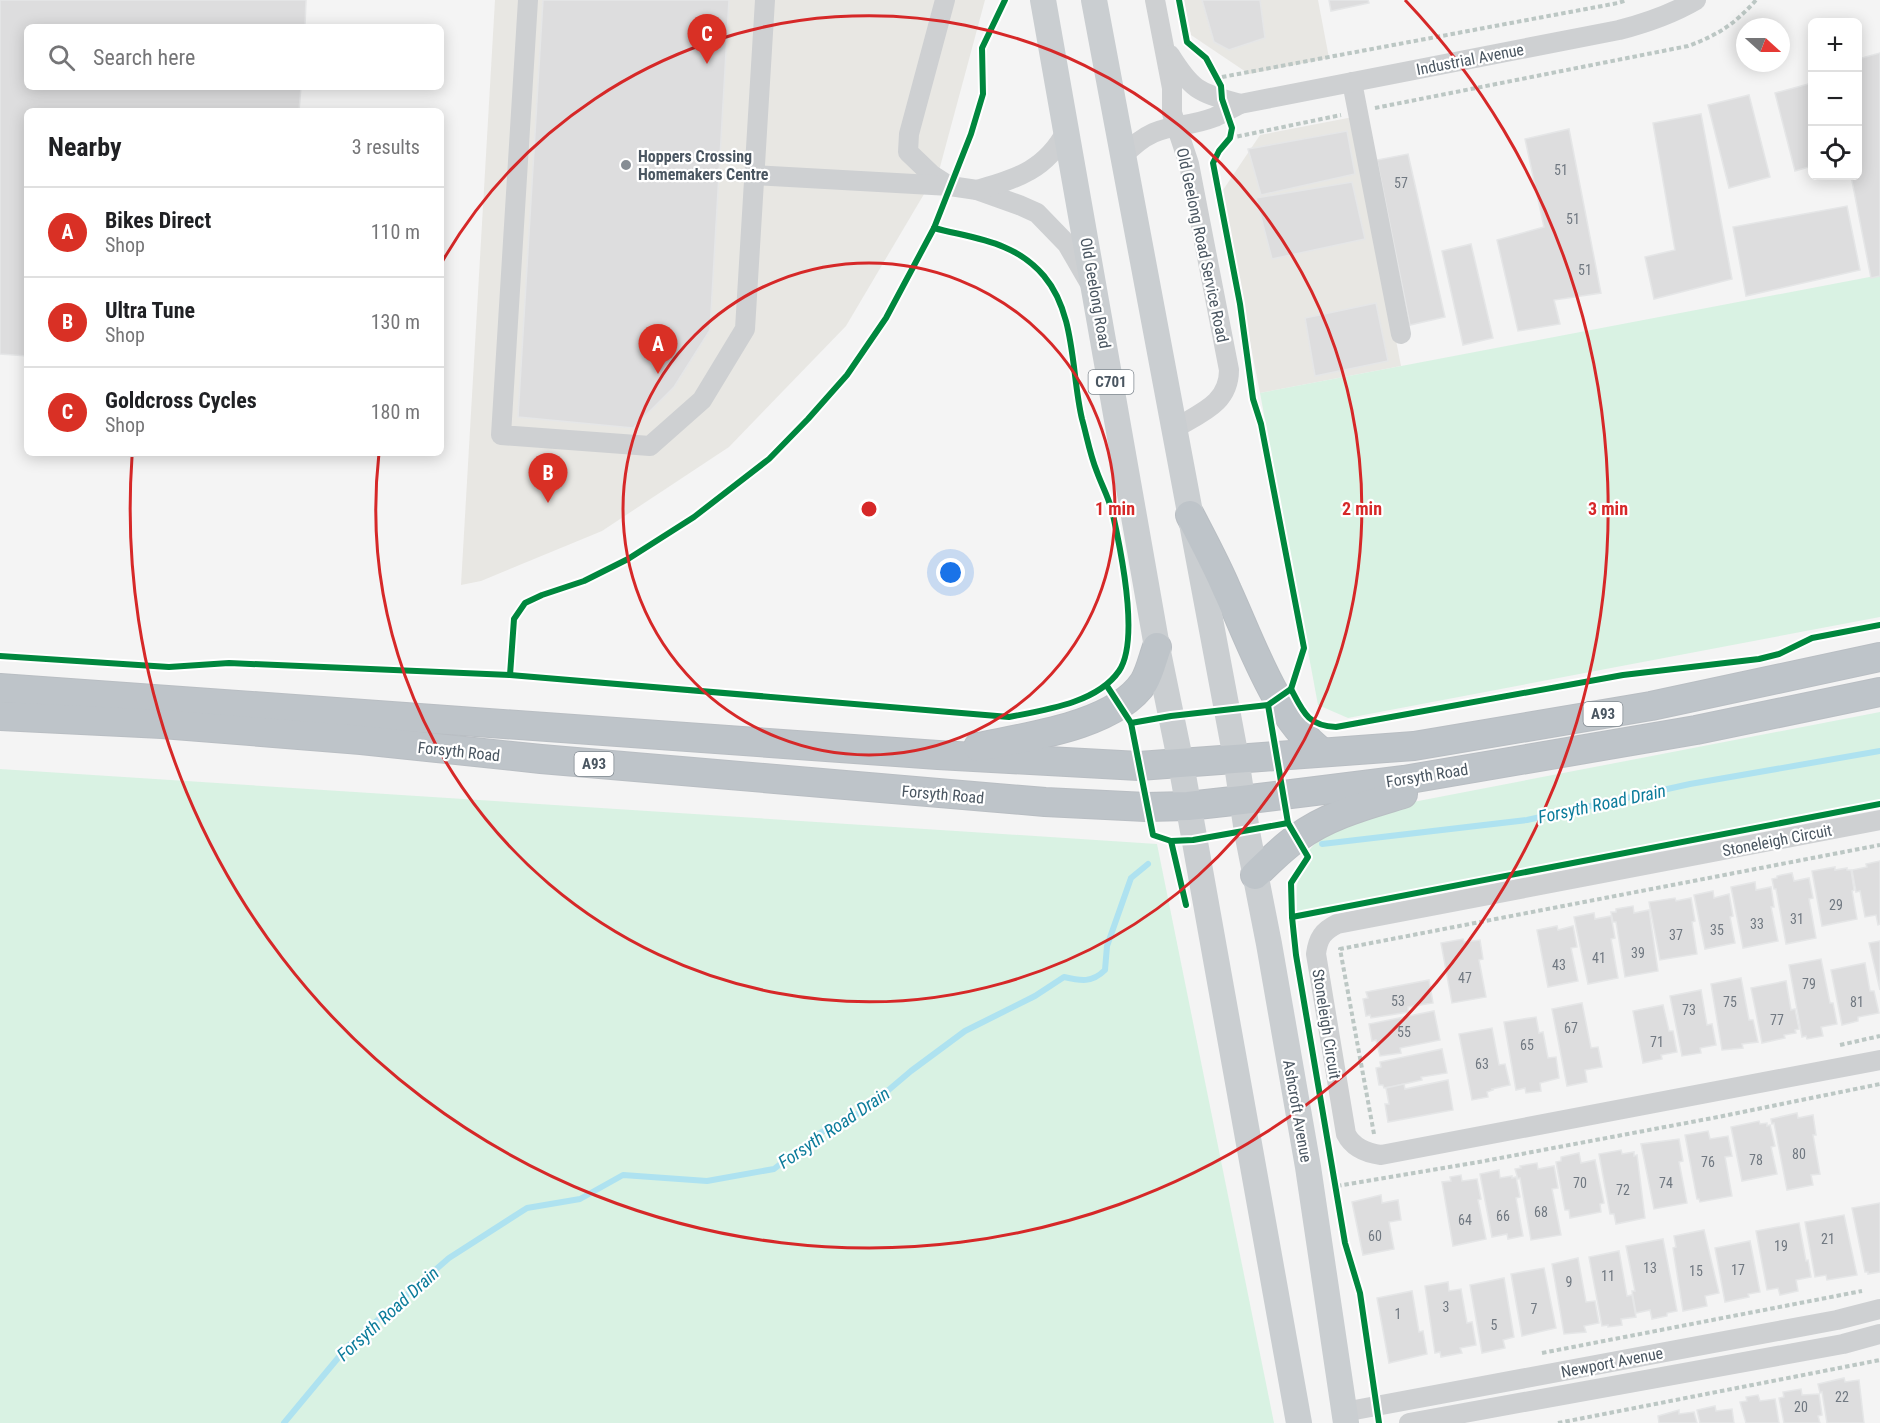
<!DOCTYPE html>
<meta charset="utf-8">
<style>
body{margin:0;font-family:"Roboto Condensed",sans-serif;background:#f6f6f6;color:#202124}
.controls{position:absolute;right:18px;top:18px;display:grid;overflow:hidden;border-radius:9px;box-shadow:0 3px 15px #0003}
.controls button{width:54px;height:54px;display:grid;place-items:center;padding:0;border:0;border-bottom:2px solid #e0e0e0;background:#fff;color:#202124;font:30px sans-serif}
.compass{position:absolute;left:1736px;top:18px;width:54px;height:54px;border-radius:50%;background:#fff;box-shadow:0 3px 15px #0003;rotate:111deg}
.you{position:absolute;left:951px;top:573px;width:21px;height:21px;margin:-15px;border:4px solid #fff;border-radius:50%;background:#1a73e8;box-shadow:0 0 0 9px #1a73e833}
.badge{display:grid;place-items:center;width:39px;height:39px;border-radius:50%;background:#d93025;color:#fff;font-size:20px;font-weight:700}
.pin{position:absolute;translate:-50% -50px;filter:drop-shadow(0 2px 3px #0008)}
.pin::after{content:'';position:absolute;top:32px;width:21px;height:18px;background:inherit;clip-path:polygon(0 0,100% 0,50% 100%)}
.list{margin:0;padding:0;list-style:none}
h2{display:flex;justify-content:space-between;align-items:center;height:78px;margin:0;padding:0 24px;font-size:26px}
h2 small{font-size:20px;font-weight:400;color:#757577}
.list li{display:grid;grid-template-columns:39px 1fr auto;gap:18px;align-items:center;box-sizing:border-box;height:90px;padding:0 24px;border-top:2px solid #e0e0e0}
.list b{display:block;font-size:22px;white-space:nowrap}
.list p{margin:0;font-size:20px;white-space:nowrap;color:#757577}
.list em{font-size:20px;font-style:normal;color:#757577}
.icon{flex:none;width:33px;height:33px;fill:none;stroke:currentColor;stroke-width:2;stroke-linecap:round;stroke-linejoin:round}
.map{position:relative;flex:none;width:1880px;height:1423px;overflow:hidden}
.search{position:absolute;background:#fff;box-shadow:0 3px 15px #0003;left:24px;top:24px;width:420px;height:66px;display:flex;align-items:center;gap:15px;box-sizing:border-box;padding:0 21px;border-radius:9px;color:#757577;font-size:22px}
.panel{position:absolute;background:#fff;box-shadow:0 3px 15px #0003;left:24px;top:108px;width:420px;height:348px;border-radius:9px}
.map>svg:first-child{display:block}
.commercial{fill:#e8e7e3}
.green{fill:#d9f2e3}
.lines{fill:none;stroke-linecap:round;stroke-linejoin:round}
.stream{stroke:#aee2f0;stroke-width:6}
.building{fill:#ddddde;stroke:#e5e6e7;stroke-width:1.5}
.highway-casing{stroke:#b9bec3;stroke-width:30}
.path{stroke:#bcc7c4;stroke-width:4;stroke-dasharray:4.5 3;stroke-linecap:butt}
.minor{stroke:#ced0d2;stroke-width:20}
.major{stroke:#caced1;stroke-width:26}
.highway{stroke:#bec4c9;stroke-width:28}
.cycleway-casing{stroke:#fff;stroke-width:10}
.cycleway{stroke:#00873e;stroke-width:6}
.ring{fill:none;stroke:#d62828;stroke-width:3}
.poi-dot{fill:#868d94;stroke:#fff;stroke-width:2}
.labels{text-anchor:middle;stroke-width:4.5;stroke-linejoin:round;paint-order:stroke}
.number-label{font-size:14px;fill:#707881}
.shield{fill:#fff;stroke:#808990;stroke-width:1.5}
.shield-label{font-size:15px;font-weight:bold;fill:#4a5661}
.street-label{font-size:16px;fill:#4a5661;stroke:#fff}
.poi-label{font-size:16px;font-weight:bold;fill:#4a5661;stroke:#fff;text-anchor:start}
.water-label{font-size:18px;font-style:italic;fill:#0c7c9b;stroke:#fff}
.centre{fill:#d62828;stroke:#fff;stroke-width:3}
.ring-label{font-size:18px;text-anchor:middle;font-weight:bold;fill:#d62828;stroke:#fff;stroke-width:4.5;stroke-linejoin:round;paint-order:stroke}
</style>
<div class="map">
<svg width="1880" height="1423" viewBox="0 0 1880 1423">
<rect width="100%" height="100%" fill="#f4f4f4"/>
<g class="commercial">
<polygon points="495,0 985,0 940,167 846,326 729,447 602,531 481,581 461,585"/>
<polygon points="1184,0 1318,0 1329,58 1249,74 1191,35"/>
<polygon points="1353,117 1401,366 1260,393 1221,193 1260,135"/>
</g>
<g class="green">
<polygon points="1880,275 1880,617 1348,718 1318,705 1260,393"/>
<path d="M1880 712V807L1297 918C1295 853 1304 849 1356 813Z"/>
<polygon points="0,769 1157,844 1274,1423 0,1423"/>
</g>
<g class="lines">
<g class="stream">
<polyline points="1322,844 1527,820 1690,784 1880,751"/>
<path d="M284 1423 348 1346 449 1258 527 1208 580 1199 623 1175 707 1181 774 1169 820 1133 865 1110 911 1071 965 1031 1035 996 1064 977C1081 981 1092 983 1105 970L1107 946 1131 878 1148 864"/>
</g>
</g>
<g class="building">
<polygon points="0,0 306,0 305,27 27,27 27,87 301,87 299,111 27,111 27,356 0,354"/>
<polygon points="543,0 729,0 710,330 674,387 633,428 518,417"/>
<polygon points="1202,0 1260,0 1265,38 1229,50 1214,42"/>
<polygon points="1329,0 1368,0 1369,3 1331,11"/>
<polygon points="1880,53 1880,276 1871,278 1851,176 1858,176 1858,59"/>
<polygon points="1812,83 1812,166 1795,171 1775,93"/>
<polygon points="1749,95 1770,177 1729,188 1708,105"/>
<polygon points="1701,114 1732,279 1654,299 1645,257 1675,250 1653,123"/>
<polygon points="1569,129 1601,293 1554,300 1560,324 1518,331 1497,240 1544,227 1525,139"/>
<polygon points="1347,131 1355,174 1261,195 1248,149"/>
<polygon points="1408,154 1445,317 1410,325 1377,160"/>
<polygon points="1352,182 1365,239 1272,259 1256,198"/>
<polygon points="1847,206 1860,270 1746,296 1733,227"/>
<polygon points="1471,244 1493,338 1463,345 1442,251"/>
<polygon points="1376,303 1388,361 1315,376 1305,318"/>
<polygon points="1880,861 1880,924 1878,925 1876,915 1865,917 1860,891 1856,892 1852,870 1867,867 1866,864"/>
<polygon points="1835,867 1835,870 1847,868 1847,870 1851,870 1854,890 1852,891 1857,919 1822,926 1812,871"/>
<polygon points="1792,873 1794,881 1809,878 1813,898 1809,899 1816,938 1786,944 1776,889 1774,889 1772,879 1777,878 1777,876"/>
<polygon points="1755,882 1756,890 1771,887 1774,907 1771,907 1778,941 1743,948 1731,887"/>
<polygon points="1713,891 1714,898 1729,894 1733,916 1730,917 1735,943 1705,949 1694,895"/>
<polygon points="1675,898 1676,901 1691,898 1695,921 1692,922 1697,954 1660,960 1649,902"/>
<polygon points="1633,906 1634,913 1649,910 1658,971 1625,977 1616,922 1613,922 1611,912 1616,912 1616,909"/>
<polygon points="1594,913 1595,919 1611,916 1615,938 1611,939 1618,978 1588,984 1574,917"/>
<polygon points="1557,926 1558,930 1573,926 1577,947 1571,948 1578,981 1548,987 1537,930"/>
<polygon points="1463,939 1464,942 1480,940 1483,959 1479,960 1486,997 1452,1003 1441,943"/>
<polygon points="1880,941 1880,990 1869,943"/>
<polygon points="1821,959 1830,1003 1833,1003 1837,1024 1821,1027 1823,1036 1807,1039 1806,1036 1802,1037 1789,965"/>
<polygon points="1865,963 1870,991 1874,991 1879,1013 1858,1017 1858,1021 1842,1025 1831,970"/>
<polygon points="1741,978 1749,1020 1753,1020 1758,1042 1742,1044 1743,1048 1722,1050 1711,984"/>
<polygon points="1429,980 1433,1003 1408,1007 1408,1012 1371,1018 1370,1015 1366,1016 1363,999 1368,998 1366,992"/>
<polygon points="1786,981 1791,1010 1795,1009 1799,1029 1795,1030 1796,1033 1784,1035 1785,1038 1762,1043 1751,988"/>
<polygon points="1701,990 1707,1025 1712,1024 1716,1045 1700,1048 1701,1053 1682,1056 1670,996"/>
<polygon points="1582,1003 1591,1048 1598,1047 1602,1067 1585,1070 1587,1082 1567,1086 1552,1009"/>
<polygon points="1663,1005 1669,1031 1673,1031 1677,1052 1661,1055 1662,1059 1643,1063 1633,1011"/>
<polygon points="1434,1011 1440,1040 1400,1048 1401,1053 1380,1056 1376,1040 1372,1041 1369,1024"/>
<polygon points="1536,1017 1539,1033 1543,1032 1548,1058 1556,1057 1559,1078 1540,1083 1541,1091 1526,1093 1525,1088 1516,1090 1504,1022"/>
<polygon points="1492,1028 1499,1065 1505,1064 1510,1085 1492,1089 1493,1090 1487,1092 1488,1097 1472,1100 1459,1034"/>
<polygon points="1442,1049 1447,1073 1421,1077 1422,1080 1395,1086 1384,1088 1383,1085 1379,1085 1376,1068 1381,1067 1380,1062"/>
<polygon points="1448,1080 1453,1110 1388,1122 1385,1104 1389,1104 1386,1088 1404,1084 1405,1089"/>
<polygon points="1797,1113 1798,1118 1813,1115 1816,1135 1813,1135 1820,1174 1811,1175 1813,1185 1787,1190 1774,1123 1772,1124 1771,1119"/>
<polygon points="1759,1121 1760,1124 1767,1123 1767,1126 1770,1125 1775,1146 1771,1147 1777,1174 1742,1181 1731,1127"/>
<polygon points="1708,1131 1710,1139 1728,1136 1732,1156 1725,1157 1732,1196 1700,1202 1699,1199 1697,1199 1685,1135"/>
<polygon points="1679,1139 1683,1161 1679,1162 1687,1203 1654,1209 1641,1144"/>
<polygon points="1621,1150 1622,1154 1634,1152 1634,1156 1637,1155 1645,1218 1616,1224 1614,1214 1610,1214 1599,1154"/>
<polygon points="1579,1153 1581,1163 1595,1160 1604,1203 1600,1204 1601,1212 1570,1218 1569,1210 1565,1210 1556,1162 1561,1161 1561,1157"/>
<polygon points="1537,1163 1538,1169 1554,1166 1558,1188 1552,1189 1561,1235 1531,1240 1520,1178 1518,1179 1515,1169 1521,1168 1520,1166"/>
<polygon points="1499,1170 1500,1178 1512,1176 1512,1178 1516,1177 1520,1197 1516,1198 1523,1236 1508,1239 1507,1234 1492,1237 1480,1174"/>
<polygon points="1461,1175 1462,1181 1477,1179 1481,1199 1478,1200 1486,1239 1453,1246 1442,1182 1451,1181 1450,1177"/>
<polygon points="1381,1195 1382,1203 1398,1200 1401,1220 1389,1222 1394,1249 1363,1255 1352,1202"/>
<polygon points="1880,1203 1880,1272 1868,1274 1868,1272 1865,1272 1852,1208"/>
<polygon points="1844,1215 1857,1275 1827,1280 1826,1275 1815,1277 1805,1222"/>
<polygon points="1799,1223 1806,1261 1808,1260 1811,1277 1796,1280 1798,1291 1780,1295 1778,1288 1767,1290 1756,1231"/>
<polygon points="1704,1230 1719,1293 1705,1296 1707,1306 1683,1311 1673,1248 1676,1247 1674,1236"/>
<polygon points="1663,1239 1677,1311 1667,1313 1667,1316 1652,1319 1650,1310 1636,1313 1632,1291 1635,1291 1626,1246"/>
<polygon points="1750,1241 1760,1292 1748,1294 1749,1297 1725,1302 1715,1248"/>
<polygon points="1619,1251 1627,1296 1632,1295 1636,1317 1621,1319 1622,1325 1608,1327 1608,1325 1602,1326 1589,1257"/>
<polygon points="1578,1258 1586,1302 1595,1301 1599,1323 1584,1326 1586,1332 1564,1334 1552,1264"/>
<polygon points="1544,1268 1556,1328 1522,1336 1511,1274"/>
<polygon points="1504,1278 1514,1337 1503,1340 1505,1348 1482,1353 1470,1285"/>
<polygon points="1448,1282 1449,1291 1461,1289 1467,1323 1472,1322 1476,1345 1460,1348 1462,1353 1441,1357 1440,1352 1435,1353 1425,1286"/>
<polygon points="1412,1291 1419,1332 1423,1331 1427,1354 1389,1363 1377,1298"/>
<polygon points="1844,1378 1845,1382 1859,1380 1864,1423 1827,1423 1822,1392 1820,1393 1818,1384"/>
<polygon points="1801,1389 1802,1395 1819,1394 1822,1415 1818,1416 1820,1423 1784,1423 1779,1398 1784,1397 1783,1392"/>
<polygon points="1758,1395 1760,1401 1775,1399 1779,1423 1746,1423 1740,1402 1747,1401 1746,1397"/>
<polygon points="1715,1406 1716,1411 1732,1409 1734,1423 1700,1423 1697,1410"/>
<polygon points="1679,1410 1679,1414 1694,1412 1697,1423 1659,1423 1658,1416"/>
</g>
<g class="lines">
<g class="highway-casing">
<g id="highway">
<path d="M1190 515C1203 540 1216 564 1227 590 1251 642 1276 718 1322 752"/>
<polyline points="0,688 938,755 1139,766 1414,746 1651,706 1880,657"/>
<polyline points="0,716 162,724 361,740 541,759 1045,802 1146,807 1188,806 1242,800 1404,780 1696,730 1880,692"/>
<path d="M978 747C1026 737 1115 726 1144 682 1150 672 1153 658 1157 647"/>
<path d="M1255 875C1269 862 1282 848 1297 838 1328 815 1367 805 1403 794"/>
</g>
</g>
<g class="path">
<polyline points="1222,77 1618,3 1627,0"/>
<path d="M1375 108 1688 46C1718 35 1735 24 1756 0"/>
<polyline points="1230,138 1341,115"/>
<polyline points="1840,1045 1880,1036"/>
<polyline points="1374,1134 1340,949 1880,845"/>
<polyline points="1337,1186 1479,1162 1718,1117 1880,1084"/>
<polyline points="1542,1353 1862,1291"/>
<polyline points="1558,1423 1880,1360"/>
</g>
<g class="minor">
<polyline points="528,0 501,435 650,446 702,400 745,329 765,0"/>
<polyline points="945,0 909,134 908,152 932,175 949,186"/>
<path d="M1155 0 1172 88V113L1189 164 1229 370C1229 404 1200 413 1174 429"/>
<path d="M1170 55C1193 92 1199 92 1240 104"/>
<polyline points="1352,82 1401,334"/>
<path d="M1123 156C1158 119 1176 132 1215 117 1224 113 1232 108 1240 104L1619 30C1646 23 1672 14 1696 0"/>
<polyline points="754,175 950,186 977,190 1019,205 1037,213 1067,244 1089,282"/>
<path d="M977 190C1018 178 1046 170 1067 130"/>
<path d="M1880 820 1337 924C1323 931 1318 938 1316 954L1346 1134C1353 1148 1366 1153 1381 1155L1880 1060"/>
<polyline points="1344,1412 1837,1320 1880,1309"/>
<polyline points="1409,1423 1843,1344 1880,1334"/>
</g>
<g class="major">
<polyline points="1043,0 1157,647 1181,764 1299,1423"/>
<polyline points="1094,0 1236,758 1247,832 1269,944 1308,1167 1346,1423"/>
</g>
<use href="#highway" class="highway"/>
<g class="cycleway-casing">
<g id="cycleway">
<polyline points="1179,0 1187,42 1206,58 1221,86 1222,99 1232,128 1230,138 1219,151 1213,163 1240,304 1253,399 1261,424 1304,648 1291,689"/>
<path d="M0 656 169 667 229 663 510 675 1009 717C1045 710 1097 703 1119 671 1140 640 1121 551 1113 515 1110 500 1102 486 1097 472 1090 455 1087 437 1082 419 1071 373 1076 314 1044 276 1014 241 976 239 934 228"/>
<polyline points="510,675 514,619 525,603 542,595 584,581 628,559 694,517 769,459 808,419 847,375 886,318 934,228 971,134 983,94 982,48 1005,0"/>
<path d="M1107 686 1131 723 1171 716 1268 705 1291 689C1303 712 1308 726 1336 727L1623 675 1759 659 1779 654 1812 638 1880 625"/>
<polyline points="1268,705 1288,823 1308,857 1291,883 1292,917 1296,955 1345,1243 1360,1293 1379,1423"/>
<polyline points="1131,723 1153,835 1171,841 1186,905"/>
<polyline points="1171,841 1193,840 1288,823"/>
<polyline points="1292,917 1880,804"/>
</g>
</g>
<use href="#cycleway" class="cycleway"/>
</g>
<g class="ring">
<circle cx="869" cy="509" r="246"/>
<path d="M442 262A493 493 0 1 1 379 453"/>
<path d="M1405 0A739 739 0 1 1 132 457"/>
</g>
<circle class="poi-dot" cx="626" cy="165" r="6"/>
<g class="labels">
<g class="number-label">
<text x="1561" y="175">51</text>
<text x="1401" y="188">57</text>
<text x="1573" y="224">51</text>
<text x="1585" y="275">51</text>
<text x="1836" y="910">29</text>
<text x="1797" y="924">31</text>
<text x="1757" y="929">33</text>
<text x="1717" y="935">35</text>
<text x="1676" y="940">37</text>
<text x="1638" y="958">39</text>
<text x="1599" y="963">41</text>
<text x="1559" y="970">43</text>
<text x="1465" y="983">47</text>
<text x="1809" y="989">79</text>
<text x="1398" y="1006">53</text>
<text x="1730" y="1007">75</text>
<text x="1857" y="1007">81</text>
<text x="1689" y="1015">73</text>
<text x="1777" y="1025">77</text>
<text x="1571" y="1033">67</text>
<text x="1404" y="1037">55</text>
<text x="1657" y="1047">71</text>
<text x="1527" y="1050">65</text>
<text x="1482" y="1069">63</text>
<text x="1799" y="1159">80</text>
<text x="1756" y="1165">78</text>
<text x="1708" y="1167">76</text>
<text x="1580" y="1188">70</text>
<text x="1666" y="1188">74</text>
<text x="1623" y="1195">72</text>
<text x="1541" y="1217">68</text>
<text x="1503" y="1221">66</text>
<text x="1465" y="1225">64</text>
<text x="1375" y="1241">60</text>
<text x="1828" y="1244">21</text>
<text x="1781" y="1251">19</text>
<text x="1650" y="1273">13</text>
<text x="1738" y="1275">17</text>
<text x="1696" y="1276">15</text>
<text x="1608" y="1281">11</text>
<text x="1569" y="1287">9</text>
<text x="1446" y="1312">3</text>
<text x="1534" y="1314">7</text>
<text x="1398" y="1319">1</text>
<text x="1494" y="1330">5</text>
<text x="1842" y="1402">22</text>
<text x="1801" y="1412">20</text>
</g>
<g class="shield">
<rect x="1088.5" y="370" width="45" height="24" rx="4.5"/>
<rect x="1583.5" y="702" width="39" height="24" rx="4.5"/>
<rect x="574.5" y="752" width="39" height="24" rx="4.5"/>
</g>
<g class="shield-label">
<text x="1111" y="387">C701</text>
<text x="1603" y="719">A93</text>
<text x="594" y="769">A93</text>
</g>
<g class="street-label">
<text transform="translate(1470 59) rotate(-11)" y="6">Industrial Avenue</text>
<text transform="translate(1203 245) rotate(78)" y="6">Old Geelong Road Service Road</text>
<text transform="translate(1096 293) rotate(80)" y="6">Old Geelong Road</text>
<text transform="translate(459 751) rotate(6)" y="6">Forsyth Road</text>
<text transform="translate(1427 775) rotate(-9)" y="6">Forsyth Road</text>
<text transform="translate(943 794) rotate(5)" y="6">Forsyth Road</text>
<text transform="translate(1777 840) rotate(-11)" y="6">Stoneleigh Circuit</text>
<text transform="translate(1327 1024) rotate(81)" y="6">Stoneleigh Circuit</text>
<text transform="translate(1298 1111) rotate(80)" y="6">Ashcroft Avenue</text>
<text transform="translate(1612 1362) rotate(-11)" y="6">Newport Avenue</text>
</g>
<g class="poi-label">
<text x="638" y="162">Hoppers Crossing<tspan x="638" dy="18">Homemakers Centre</tspan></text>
</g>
<g class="water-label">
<text transform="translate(1602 804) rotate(-12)" y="6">Forsyth Road Drain</text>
<text transform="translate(834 1128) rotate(-34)" y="6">Forsyth Road Drain</text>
<text transform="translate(388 1314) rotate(-42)" y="6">Forsyth Road Drain</text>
</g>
</g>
<circle cx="869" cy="509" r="9" class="centre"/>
<g class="ring-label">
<text x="1115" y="515">1 min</text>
<text x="1362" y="515">2 min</text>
<text x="1608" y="515">3 min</text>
</g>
</svg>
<div class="controls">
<button>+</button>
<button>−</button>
<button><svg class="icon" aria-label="locate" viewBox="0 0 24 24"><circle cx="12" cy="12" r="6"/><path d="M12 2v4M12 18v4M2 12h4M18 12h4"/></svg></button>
</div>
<svg class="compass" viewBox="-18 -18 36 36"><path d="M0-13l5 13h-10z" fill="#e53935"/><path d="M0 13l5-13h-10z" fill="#757577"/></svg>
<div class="you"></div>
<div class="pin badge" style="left:658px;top:374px">A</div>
<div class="pin badge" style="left:548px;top:503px">B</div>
<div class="pin badge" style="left:707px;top:64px">C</div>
<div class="search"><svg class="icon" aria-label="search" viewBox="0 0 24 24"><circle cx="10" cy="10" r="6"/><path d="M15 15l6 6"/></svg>Search here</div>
<section class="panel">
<h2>Nearby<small>3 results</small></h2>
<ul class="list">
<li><span class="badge">A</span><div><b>Bikes Direct</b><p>Shop</p></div><em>110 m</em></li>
<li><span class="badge">B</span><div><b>Ultra Tune</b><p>Shop</p></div><em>130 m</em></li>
<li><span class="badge">C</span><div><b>Goldcross Cycles</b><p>Shop</p></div><em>180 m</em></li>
</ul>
</section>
</div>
